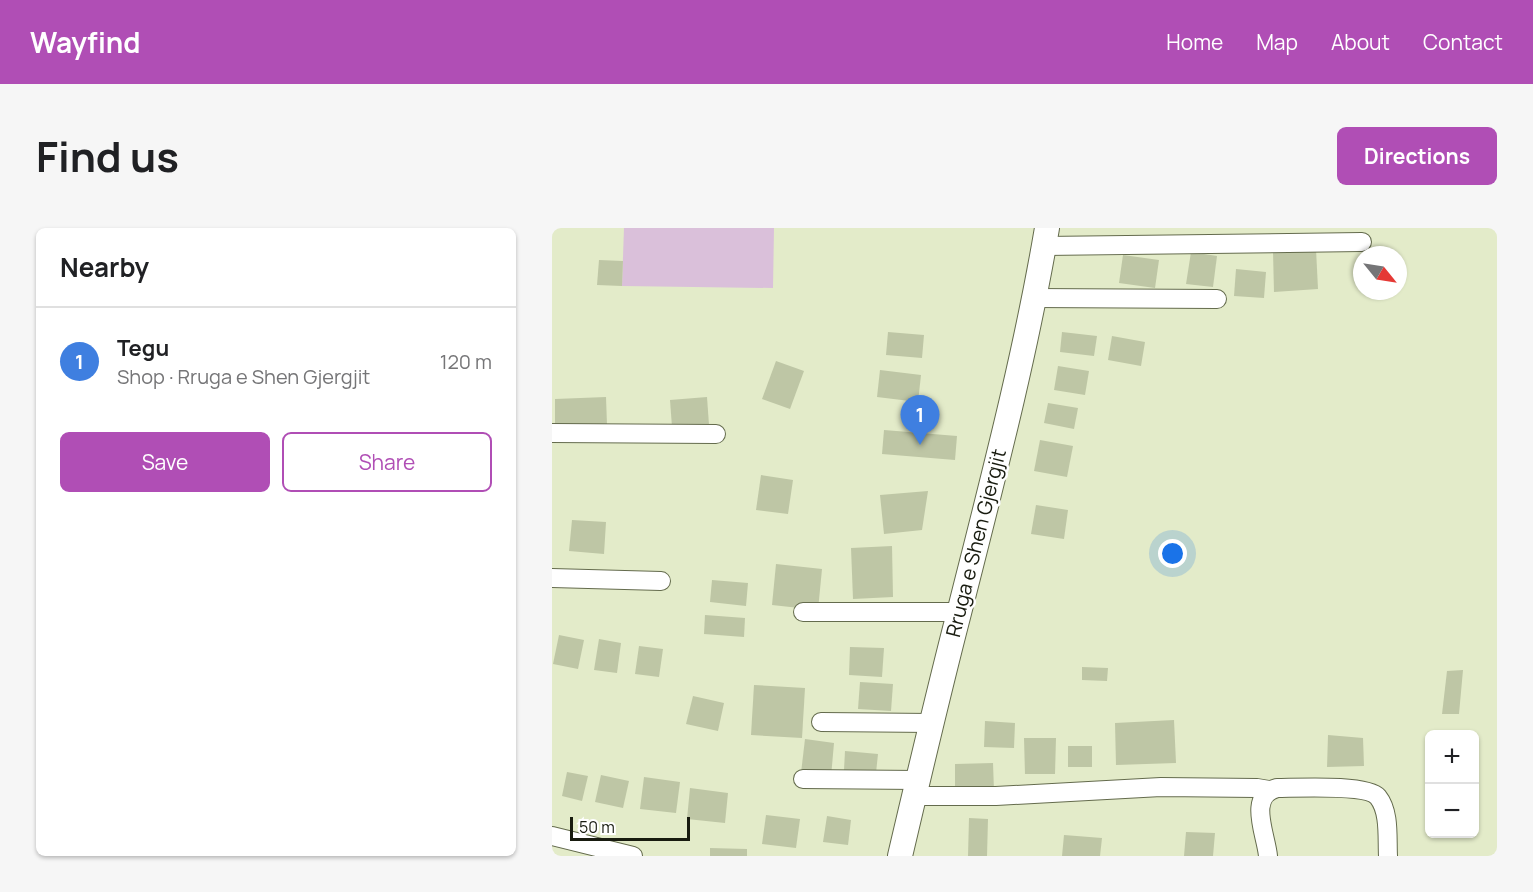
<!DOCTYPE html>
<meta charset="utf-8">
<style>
body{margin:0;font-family:Manrope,sans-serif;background:#f6f6f6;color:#202124}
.controls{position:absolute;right:18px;bottom:18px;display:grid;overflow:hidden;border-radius:9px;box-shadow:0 2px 4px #0004}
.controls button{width:54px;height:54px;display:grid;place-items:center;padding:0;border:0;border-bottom:2px solid #e0e0e0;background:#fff;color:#202124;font:30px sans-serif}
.compass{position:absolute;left:801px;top:18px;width:54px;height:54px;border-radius:50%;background:#fff;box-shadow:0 2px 4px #0004;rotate:120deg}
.scale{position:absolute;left:18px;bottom:15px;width:120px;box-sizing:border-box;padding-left:6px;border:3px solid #181b0f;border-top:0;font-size:16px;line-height:21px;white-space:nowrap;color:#181b0f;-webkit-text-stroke:4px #fff;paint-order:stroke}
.you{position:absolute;left:621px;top:326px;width:21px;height:21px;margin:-15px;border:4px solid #fff;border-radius:50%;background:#1a73e8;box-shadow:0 0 0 9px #1a73e833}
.badge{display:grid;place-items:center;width:39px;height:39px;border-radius:50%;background:#b04eb5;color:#fff;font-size:20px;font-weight:700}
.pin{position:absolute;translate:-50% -50px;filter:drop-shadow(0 2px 3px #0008)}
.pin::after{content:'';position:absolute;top:32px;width:21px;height:18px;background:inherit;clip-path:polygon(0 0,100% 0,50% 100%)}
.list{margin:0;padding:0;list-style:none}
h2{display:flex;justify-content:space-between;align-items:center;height:78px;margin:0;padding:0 24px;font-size:26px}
h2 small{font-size:20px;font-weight:400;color:#757577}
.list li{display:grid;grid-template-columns:39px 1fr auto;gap:18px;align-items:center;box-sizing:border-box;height:108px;padding:0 24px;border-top:2px solid #e0e0e0}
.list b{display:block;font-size:22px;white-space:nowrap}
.list p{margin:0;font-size:20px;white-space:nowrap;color:#757577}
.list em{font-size:20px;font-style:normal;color:#757577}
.actions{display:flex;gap:12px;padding:18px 24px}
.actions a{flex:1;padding:14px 0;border:2px solid #b04eb5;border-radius:9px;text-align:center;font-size:21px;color:#b04eb5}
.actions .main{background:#b04eb5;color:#fff}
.map{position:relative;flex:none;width:945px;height:628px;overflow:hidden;border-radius:9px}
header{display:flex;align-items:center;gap:36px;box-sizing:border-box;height:84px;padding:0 30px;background:#b04eb5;color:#fff}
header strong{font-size:28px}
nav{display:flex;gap:33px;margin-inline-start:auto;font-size:21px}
.intro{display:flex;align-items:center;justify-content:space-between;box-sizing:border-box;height:144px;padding:0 36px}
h1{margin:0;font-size:42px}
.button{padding:15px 27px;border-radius:9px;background:#b04eb5;color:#fff;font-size:21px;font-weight:700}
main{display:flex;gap:36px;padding:0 36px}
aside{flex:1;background:#fff;border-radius:9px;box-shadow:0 2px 4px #0004}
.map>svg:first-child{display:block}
.green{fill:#dac0da}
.building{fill:#bec6a5}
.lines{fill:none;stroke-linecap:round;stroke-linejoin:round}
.street-casing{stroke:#646b4d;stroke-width:20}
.secondary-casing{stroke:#646b4d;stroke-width:26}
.street{stroke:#fff;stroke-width:18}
.secondary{stroke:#fff;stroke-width:24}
.labels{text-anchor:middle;stroke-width:5;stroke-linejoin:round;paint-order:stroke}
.street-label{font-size:20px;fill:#181b0f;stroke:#fff}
</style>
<header>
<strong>Wayfind</strong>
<nav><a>Home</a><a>Map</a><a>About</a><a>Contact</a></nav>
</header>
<div class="intro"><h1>Find us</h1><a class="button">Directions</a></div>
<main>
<aside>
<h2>Nearby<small></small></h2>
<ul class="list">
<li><span class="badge" style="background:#3f7fe0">1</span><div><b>Tegu</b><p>Shop · Rruga e Shen Gjergjit</p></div><em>120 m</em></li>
</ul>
<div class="actions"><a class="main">Save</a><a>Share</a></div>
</aside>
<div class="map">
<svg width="945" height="628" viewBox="0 0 945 628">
<rect width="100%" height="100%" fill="#e3ebc9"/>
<polygon class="green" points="72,0 222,0 221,60 70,58"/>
<g class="building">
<polygon points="764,21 766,61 722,64 721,23"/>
<polygon points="639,24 665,28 661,59 634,56"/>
<polygon points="571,27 607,32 603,60 567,55"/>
<polygon points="47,32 71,33 70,58 45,57"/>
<polygon points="684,41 714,44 712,70 682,68"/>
<polygon points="336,104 372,107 370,130 334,127"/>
<polygon points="510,104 545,108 542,128 508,124"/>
<polygon points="560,108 593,114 589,138 556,132"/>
<polygon points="224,133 252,143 238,181 210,171"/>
<polygon points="506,138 537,143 533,167 502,162"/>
<polygon points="328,142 369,147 366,174 325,169"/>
<polygon points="54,169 55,197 3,199 3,171"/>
<polygon points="155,169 157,197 120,199 118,172"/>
<polygon points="496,175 526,180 522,201 492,195"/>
<polygon points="332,202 405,208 403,232 330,226"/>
<polygon points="488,212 521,218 515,249 482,243"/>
<polygon points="209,247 241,252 236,286 204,282"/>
<polygon points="376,263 370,302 332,306 328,267"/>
<polygon points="484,277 516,282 512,311 479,306"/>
<polygon points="20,292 54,294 52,326 17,323"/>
<polygon points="340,318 341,369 301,371 299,320"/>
<polygon points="224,336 270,341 266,382 220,377"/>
<polygon points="160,352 196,355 194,378 158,374"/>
<polygon points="153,387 193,390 192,409 152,406"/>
<polygon points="7,407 32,412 26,441 1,436"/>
<polygon points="47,411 69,415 65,445 42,442"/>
<polygon points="87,418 111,421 107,449 83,446"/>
<polygon points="298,419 332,420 330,449 297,447"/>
<polygon points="530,439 556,440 555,453 530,452"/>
<polygon points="911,442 907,486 890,486 895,443"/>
<polygon points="308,454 341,456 339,483 306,481"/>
<polygon points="202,457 253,460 250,510 199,507"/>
<polygon points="141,468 172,475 166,503 134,496"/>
<polygon points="622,492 624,535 564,537 563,495"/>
<polygon points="433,493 463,495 462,520 432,519"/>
<polygon points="776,507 811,510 812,538 775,539"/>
<polygon points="472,510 504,510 503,546 473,546"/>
<polygon points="253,511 282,515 279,549 249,545"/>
<rect x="516" y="518" width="24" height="21"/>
<polygon points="293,523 326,526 324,545 292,542"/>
<polygon points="441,535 442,563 403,564 403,536"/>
<polygon points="15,544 36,548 30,573 10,568"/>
<polygon points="49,547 77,553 71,580 43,574"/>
<polygon points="92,549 128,554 124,585 88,581"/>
<polygon points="138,560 176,565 173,595 135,591"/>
<polygon points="214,587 248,591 244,620 210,616"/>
<polygon points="275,588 299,592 296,617 271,614"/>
<polygon points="417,590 436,591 435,628 416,628"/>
<polygon points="634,604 663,605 661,628 632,628"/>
<polygon points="512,607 550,610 548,628 510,628"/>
<polygon points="158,620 195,621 195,628 158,628"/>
</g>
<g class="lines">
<g class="street-casing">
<g id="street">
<polyline points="492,18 810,14"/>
<polyline points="482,70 665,71"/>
<polyline points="0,205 164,206"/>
<polyline points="0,350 109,353"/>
<polyline points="251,384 407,384"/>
<polyline points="269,494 380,495"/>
<polyline points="251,551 366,552"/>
<polyline points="362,568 444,568 609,559 705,560 717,562"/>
<polyline points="0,608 81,628"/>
<path d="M716 628C714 606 695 568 725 560 744 560 815 556 826 569 838 584 835 610 836 628"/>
</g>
</g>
<g class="secondary-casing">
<path id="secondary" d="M348 628C367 547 386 466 407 385 439 258 473 130 495 0"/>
</g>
<use href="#street" class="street"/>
<use href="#secondary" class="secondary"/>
</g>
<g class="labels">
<g class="street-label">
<text transform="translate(424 315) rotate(-76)" y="7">Rruga e Shen Gjergjit</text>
</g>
</g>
</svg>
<div class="controls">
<button>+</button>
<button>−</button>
</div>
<svg class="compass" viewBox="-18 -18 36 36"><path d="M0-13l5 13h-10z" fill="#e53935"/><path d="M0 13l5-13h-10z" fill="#757577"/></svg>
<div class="scale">50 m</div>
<div class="you"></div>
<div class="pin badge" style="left:368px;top:217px;background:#3f7fe0">1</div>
</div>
</main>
